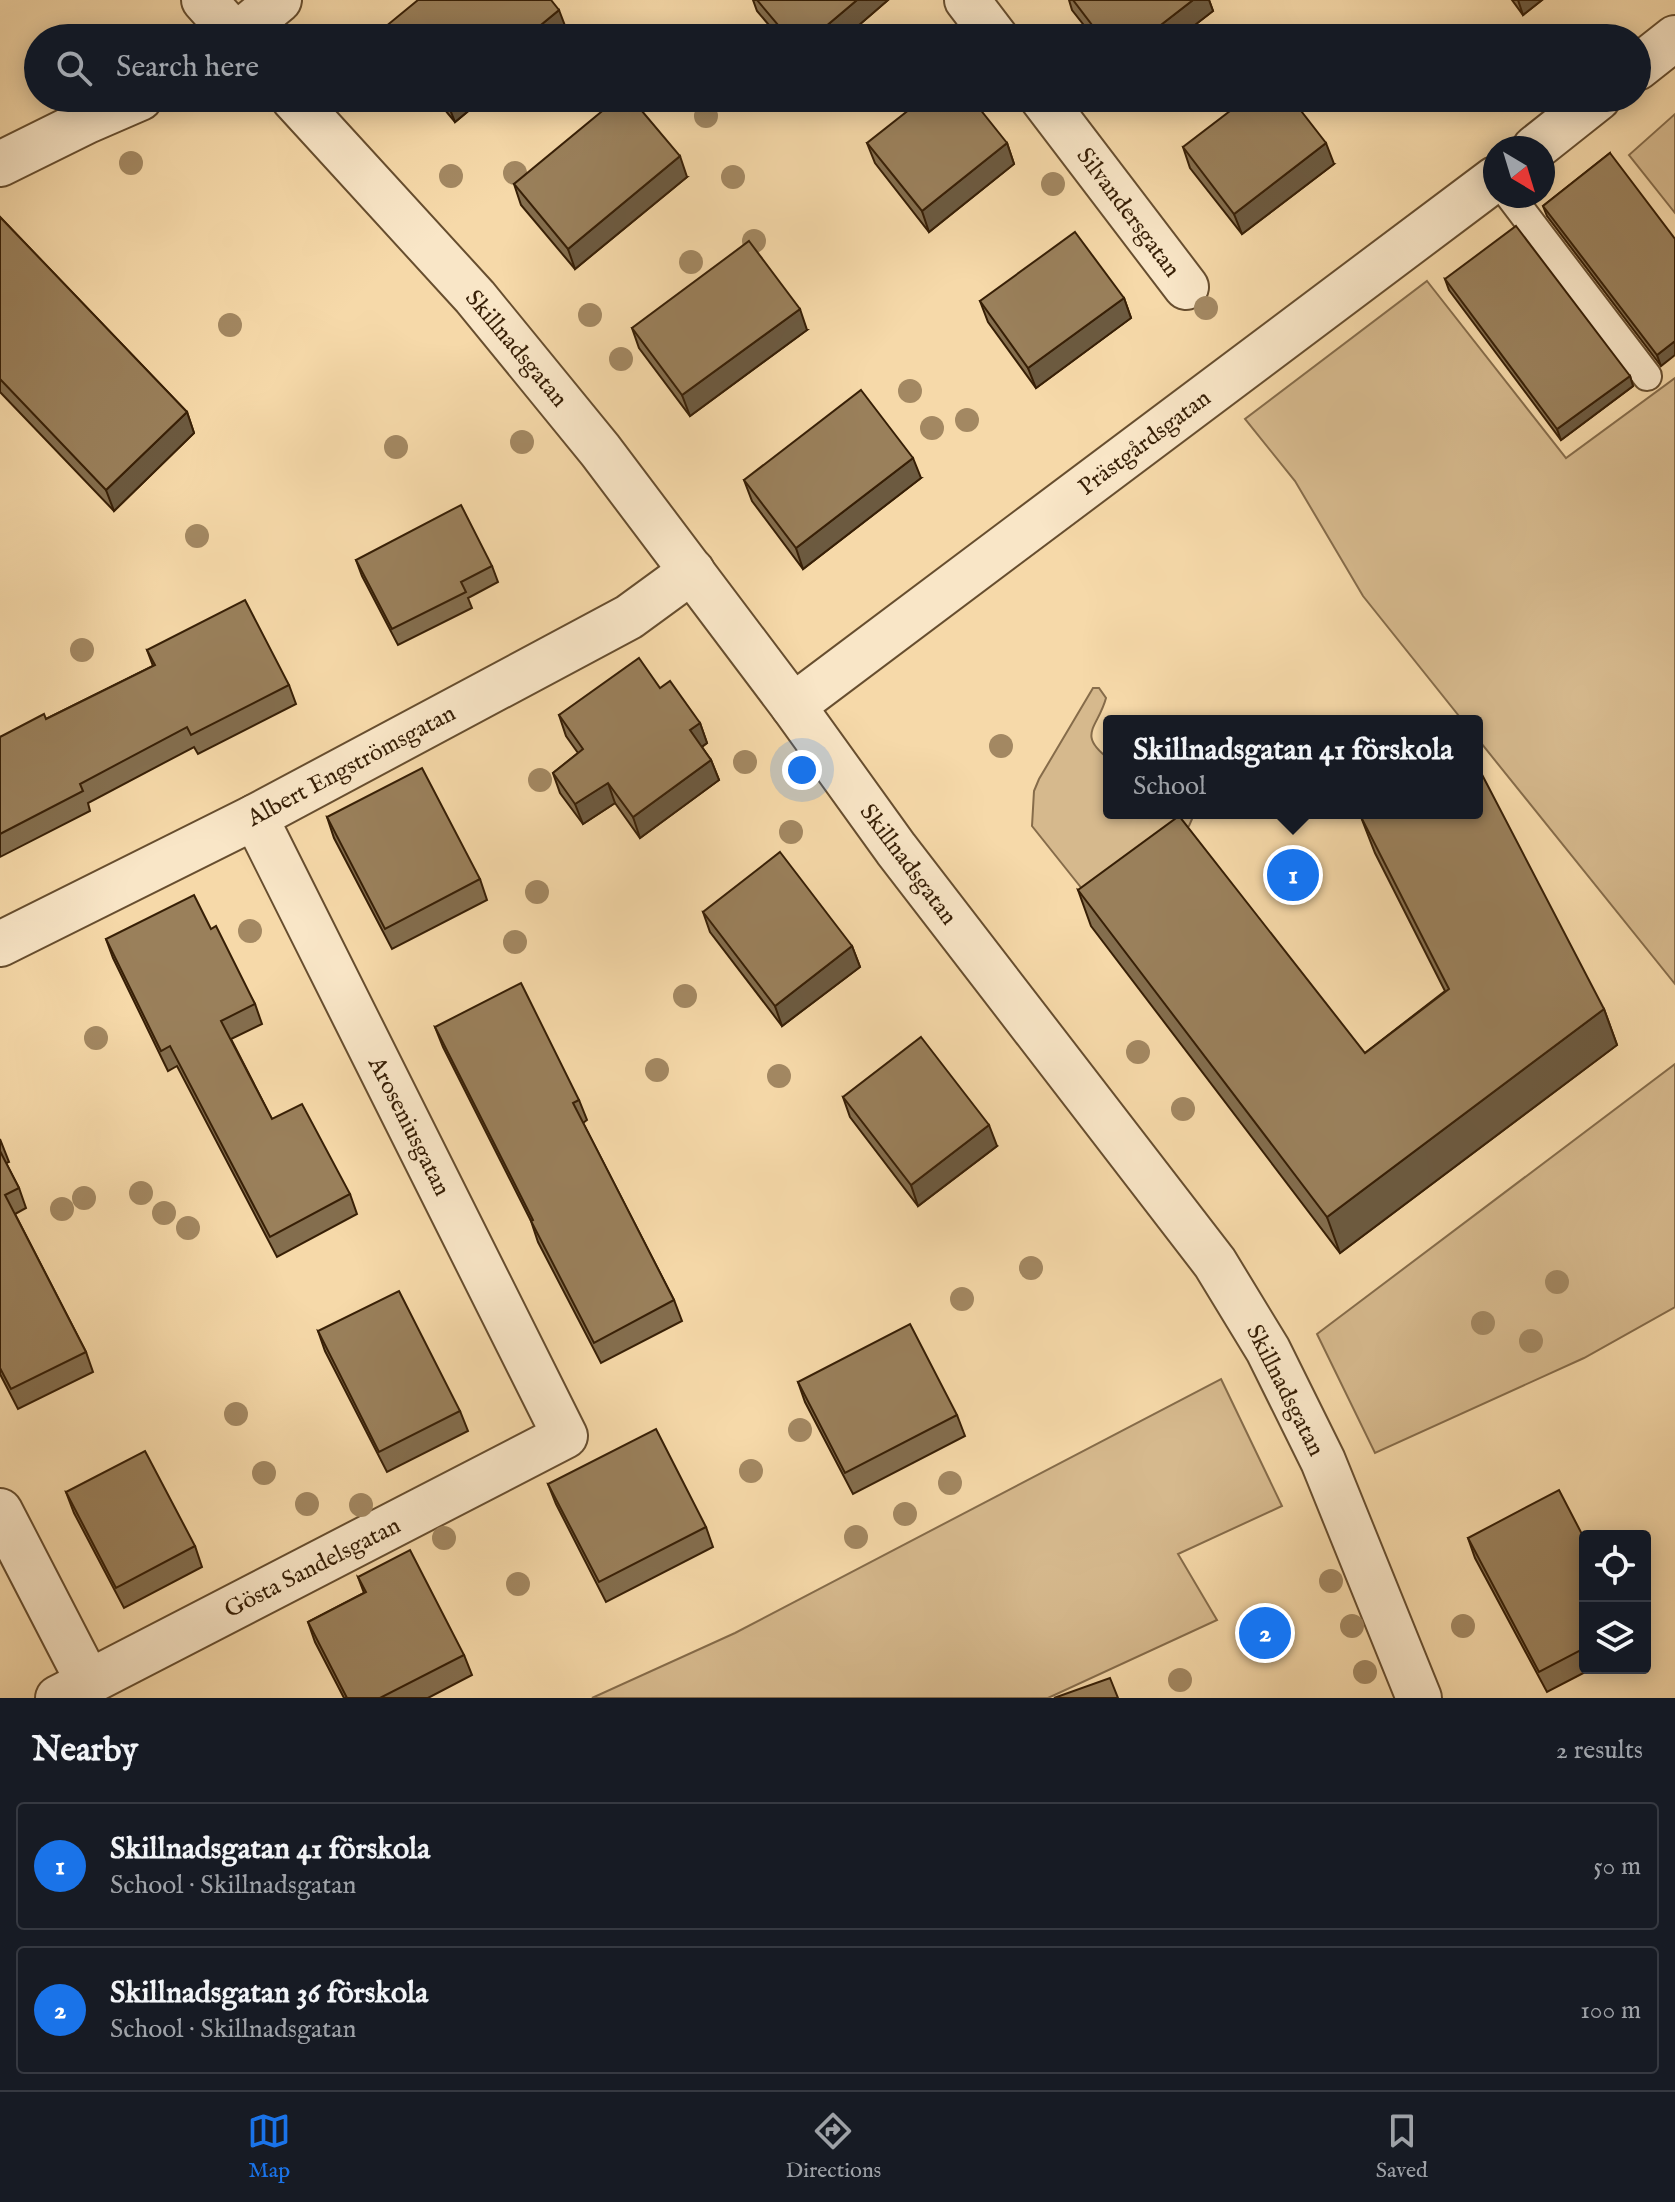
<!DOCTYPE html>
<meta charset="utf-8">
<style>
body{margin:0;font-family:"IM FELL English",serif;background:#20242c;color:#f1f3f6}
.controls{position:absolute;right:24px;bottom:24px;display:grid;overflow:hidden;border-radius:8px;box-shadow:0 4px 20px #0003}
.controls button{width:72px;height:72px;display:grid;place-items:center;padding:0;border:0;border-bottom:2px solid #363941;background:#171b24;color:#f1f3f6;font:40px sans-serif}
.compass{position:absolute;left:1483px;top:136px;width:72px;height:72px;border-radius:50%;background:#171b24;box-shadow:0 4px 20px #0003;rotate:142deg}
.you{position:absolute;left:802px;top:770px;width:28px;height:28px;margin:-20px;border:6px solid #fff;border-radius:50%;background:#1a73e8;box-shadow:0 0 0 12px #1a73e833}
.badge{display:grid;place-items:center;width:52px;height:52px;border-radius:50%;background:#1a73e8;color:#fff;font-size:26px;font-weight:700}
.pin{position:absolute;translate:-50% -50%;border:4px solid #fff;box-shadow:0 2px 8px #0006}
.popup{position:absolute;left:1103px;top:715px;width:380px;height:104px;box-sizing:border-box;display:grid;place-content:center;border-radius:8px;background:#171b24;filter:drop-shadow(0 2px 6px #0005);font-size:26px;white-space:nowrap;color:#9ea1a6}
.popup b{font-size:30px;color:#f1f3f6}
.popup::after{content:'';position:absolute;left:50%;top:100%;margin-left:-16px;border:16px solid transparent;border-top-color:#171b24}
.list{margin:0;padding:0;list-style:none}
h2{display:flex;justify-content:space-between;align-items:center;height:104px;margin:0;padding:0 32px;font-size:34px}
h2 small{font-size:26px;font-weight:400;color:#9ea1a6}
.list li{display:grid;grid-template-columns:52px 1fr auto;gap:24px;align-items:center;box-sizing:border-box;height:128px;margin:0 16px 16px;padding:0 16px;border:2px solid #363941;border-radius:8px}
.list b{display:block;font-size:30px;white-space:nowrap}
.list p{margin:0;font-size:26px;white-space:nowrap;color:#9ea1a6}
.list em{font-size:26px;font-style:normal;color:#9ea1a6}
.icon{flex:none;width:44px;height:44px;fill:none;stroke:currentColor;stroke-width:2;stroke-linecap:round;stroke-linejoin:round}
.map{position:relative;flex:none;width:1675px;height:1698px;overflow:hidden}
.search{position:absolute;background:#171b24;box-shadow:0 4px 20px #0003;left:24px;right:24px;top:24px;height:88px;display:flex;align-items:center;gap:20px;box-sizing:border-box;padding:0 28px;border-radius:44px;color:#9ea1a6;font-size:30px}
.sheet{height:392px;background:#171b24}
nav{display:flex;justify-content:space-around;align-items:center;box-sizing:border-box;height:112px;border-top:2px solid #363941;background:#171b24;font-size:22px;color:#9ea1a6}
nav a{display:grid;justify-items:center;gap:4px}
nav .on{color:#1a73e8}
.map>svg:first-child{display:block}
.green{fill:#d6b98d;stroke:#866c4a;stroke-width:2}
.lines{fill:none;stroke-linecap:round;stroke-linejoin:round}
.service-casing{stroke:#674e2f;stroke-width:32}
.minor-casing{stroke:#674e2f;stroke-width:48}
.service{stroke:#f9e6c7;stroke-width:28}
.minor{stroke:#f9e6c7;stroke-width:44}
.tree{fill:#a38862}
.wall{fill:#846e4e;stroke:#371f06;stroke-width:2}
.shaded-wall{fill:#6c5a40;stroke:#371f06;stroke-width:2}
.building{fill:#9a805b;stroke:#371f06;stroke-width:2}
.labels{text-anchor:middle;stroke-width:6;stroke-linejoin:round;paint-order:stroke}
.street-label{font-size:24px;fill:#371f06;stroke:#f9e6c7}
</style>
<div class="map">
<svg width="1675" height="1698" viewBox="0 0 1675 1698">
<rect width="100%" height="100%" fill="#f6d9a9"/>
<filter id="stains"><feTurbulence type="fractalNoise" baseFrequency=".0025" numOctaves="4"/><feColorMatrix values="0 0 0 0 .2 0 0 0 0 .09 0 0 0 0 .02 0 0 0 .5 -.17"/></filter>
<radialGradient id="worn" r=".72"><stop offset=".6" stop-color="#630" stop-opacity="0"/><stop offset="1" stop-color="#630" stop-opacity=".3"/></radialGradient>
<g class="green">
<polygon points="1675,114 1675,213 1629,155"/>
<polygon points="1427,281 1566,458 1675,378 1675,984 1477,738 1477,721 1463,721 1363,596 1295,481 1245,419"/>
<path d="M1093 688H1099L1106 698C1098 728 1076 734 1109 759V813H1192V819L1189 826 1107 893 1087 895 1032 826 1034 791 1039 779Z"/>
<polygon points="1675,1064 1675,1307 1584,1358 1375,1453 1317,1334"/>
<polygon points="1221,1379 1282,1506 1178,1554 1217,1620 1048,1698 592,1698 735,1633"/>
</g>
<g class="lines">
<g class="service-casing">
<polyline id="service" points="1510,196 1647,376"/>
</g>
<g class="minor-casing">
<g id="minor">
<polyline points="204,0 238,38"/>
<polyline points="967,0 996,38"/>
<polyline points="233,38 279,0"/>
<polyline points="1637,68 1675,38"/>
<polyline points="293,98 475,297 600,450 793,706 896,849 1215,1263 1268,1350 1323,1461 1419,1698"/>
<polyline points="1042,98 1186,287"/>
<polyline points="1535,148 1598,98"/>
<polyline points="0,164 87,121 140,98"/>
<polyline points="793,706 1495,179"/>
<polyline points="0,944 255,817 629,617 692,571"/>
<polyline points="0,1511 89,1683"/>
<polyline points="58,1698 565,1436 255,817"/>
</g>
</g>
<use href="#service" class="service"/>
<use href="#minor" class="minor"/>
</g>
<g class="tree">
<circle cx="706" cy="116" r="12"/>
<circle cx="131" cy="163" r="12"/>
<circle cx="515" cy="173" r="12"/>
<circle cx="451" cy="176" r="12"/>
<circle cx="733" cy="177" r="12"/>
<circle cx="1053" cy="184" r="12"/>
<circle cx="754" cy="241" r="12"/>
<circle cx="691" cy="262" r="12"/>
<circle cx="1206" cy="308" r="12"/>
<circle cx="590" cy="315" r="12"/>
<circle cx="230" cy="325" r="12"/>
<circle cx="621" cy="359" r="12"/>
<circle cx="910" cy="391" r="12"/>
<circle cx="967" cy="420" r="12"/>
<circle cx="932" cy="428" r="12"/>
<circle cx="522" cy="442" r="12"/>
<circle cx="396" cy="447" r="12"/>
<circle cx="197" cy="536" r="12"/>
<circle cx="82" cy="650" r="12"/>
<circle cx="1001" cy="746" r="12"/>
<circle cx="745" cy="762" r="12"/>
<circle cx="540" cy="780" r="12"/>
<circle cx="791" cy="832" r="12"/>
<circle cx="537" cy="892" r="12"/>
<circle cx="250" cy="931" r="12"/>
<circle cx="515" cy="942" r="12"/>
<circle cx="685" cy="996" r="12"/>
<circle cx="96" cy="1038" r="12"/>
<circle cx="1138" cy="1052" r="12"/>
<circle cx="657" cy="1070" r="12"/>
<circle cx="779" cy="1076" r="12"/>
<circle cx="1183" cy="1109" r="12"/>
<circle cx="141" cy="1193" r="12"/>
<circle cx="84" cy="1198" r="12"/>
<circle cx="62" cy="1209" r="12"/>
<circle cx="164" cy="1213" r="12"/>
<circle cx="188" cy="1228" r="12"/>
<circle cx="1031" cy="1268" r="12"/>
<circle cx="1557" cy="1282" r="12"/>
<circle cx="962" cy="1299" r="12"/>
<circle cx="1483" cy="1323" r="12"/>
<circle cx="1531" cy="1341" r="12"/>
<circle cx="236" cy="1414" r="12"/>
<circle cx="800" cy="1430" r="12"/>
<circle cx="751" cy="1471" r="12"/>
<circle cx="264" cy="1473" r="12"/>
<circle cx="950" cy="1483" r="12"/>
<circle cx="307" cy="1504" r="12"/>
<circle cx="361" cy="1505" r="12"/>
<circle cx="905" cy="1514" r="12"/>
<circle cx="856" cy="1537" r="12"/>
<circle cx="444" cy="1538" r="12"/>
<circle cx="1331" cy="1581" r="12"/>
<circle cx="518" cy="1584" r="12"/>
<circle cx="1352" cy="1626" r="12"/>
<circle cx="1463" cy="1626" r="12"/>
<circle cx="1365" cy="1672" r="12"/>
<circle cx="1180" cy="1680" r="12"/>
</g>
<g class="wall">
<polygon points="753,0 888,0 844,38 780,38 757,11"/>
<polygon points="1069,0 1209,0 1213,11 1178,38 1094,38 1072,10"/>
<polygon points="1512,0 1542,0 1523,15"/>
<polygon points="385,27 567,31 558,38 390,38"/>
<polygon points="435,98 484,98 455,122"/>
<polygon points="867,143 1007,143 1014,164 929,232 875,163"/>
<polygon points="1183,147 1334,164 1242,234 1190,168"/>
<polygon points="1610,153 1661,366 1547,216 1543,206"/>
<polygon points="687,177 575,269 521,205 514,184"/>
<polygon points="0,217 187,412 194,433 114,511 0,392"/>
<polygon points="1445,279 1630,376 1633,386 1561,440 1449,290"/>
<polygon points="1124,298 1131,318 1036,388 988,322 980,301"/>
<polygon points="632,328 807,330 690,416 639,348"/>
<polygon points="921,478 803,569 752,501 744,480"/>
<polygon points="356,560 492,566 498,582 468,598 472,608 398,645 362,576"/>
<polygon points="147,650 289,685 296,704 198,754 194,747 88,803 90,811 0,857 0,737 46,719 153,666"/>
<polygon points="660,688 700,723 707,743 702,747 711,760 719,780 640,838 615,803 583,824 560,793 553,773 578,753 566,736 559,715"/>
<polygon points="327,817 480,879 487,900 392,949 334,838"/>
<polygon points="1361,817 1604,1009 1617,1045 1340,1253 1091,926 1078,890 1365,1053 1445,991 1375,853"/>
<polygon points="703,912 852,946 860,967 782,1026 710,932"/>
<polygon points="211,929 255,1004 262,1024 231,1039 272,1119 350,1194 357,1214 277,1257 177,1066 168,1071 113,958 106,939"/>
<polygon points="435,1027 579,1100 587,1120 583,1123 674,1300 682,1321 601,1363 538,1242 531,1221 443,1047"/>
<polygon points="843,1097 997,1146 918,1206 850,1117"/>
<polygon points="0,1139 9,1162 6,1163 19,1188 26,1208 15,1214 86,1352 93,1372 18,1409 0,1374"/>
<polygon points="318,1331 460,1411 468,1431 387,1472 325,1351"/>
<polygon points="798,1382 957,1415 965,1436 853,1494 805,1402"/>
<polygon points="548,1484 706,1527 713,1547 606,1602 556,1504"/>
<polygon points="66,1492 195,1546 202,1567 124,1608 74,1513"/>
<polygon points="1468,1538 1585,1540 1585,1668 1593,1668 1547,1692 1475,1558"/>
<polygon points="358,1577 464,1655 472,1675 428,1698 344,1698 315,1642 308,1622 364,1593"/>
</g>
<g class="shaded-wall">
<polygon points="857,0 888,0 844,38 812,38"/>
<polygon points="1193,0 1209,0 1213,11 1178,38 1144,38"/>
<polygon points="1518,0 1542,0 1523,15"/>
<polygon points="559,10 567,31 558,38 525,38"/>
<polygon points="452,98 484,98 455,122 447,102"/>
<polygon points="1007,143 1014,164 929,232 922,211"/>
<polygon points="1326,143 1334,164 1242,234 1234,214"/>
<polygon points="680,156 687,177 575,269 568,249"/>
<polygon points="1124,298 1131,318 1036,388 1028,368"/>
<polygon points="800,309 807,330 690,416 682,395"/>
<polygon points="1675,341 1675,355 1661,366 1657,355"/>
<polygon points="1630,376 1633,386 1561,440 1557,429"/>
<polygon points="187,412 194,433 114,511 106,490"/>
<polygon points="913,458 921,478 803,569 796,548"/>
<polygon points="700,723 707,743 697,750 690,730"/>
<polygon points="711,760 719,780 640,838 633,817"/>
<polygon points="608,783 615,803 583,824 575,804"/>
<polygon points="852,946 860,967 782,1026 775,1006"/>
<polygon points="1604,1009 1617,1045 1340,1253 1327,1217"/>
<polygon points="989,1125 997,1146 918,1206 911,1185"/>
</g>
<g class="building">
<polygon points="418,0 551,0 559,10 525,38 395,38 385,27"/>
<polygon points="757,0 857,0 812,38 789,38"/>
<polygon points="1073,0 1193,0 1144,38 1102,38"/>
<polygon points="618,98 631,98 680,156 568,249 514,184"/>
<polygon points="924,98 971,98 1007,143 922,211 867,143"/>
<polygon points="1247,98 1291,98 1326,143 1234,214 1183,147"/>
<polygon points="1610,153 1675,239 1675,341 1657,355 1543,206"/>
<polygon points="0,217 187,412 106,490 0,379"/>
<polygon points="1516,226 1630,376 1557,429 1445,279"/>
<polygon points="1075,232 1124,298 1028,368 980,301"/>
<polygon points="749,241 800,309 682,395 632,328"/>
<polygon points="861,390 913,458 796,548 744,480"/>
<polygon points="461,505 492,566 461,582 466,592 392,629 356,560"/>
<polygon points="245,600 289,685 191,735 187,727 80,784 83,791 0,834 0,737 44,714 46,719 155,665 147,650"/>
<polygon points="639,658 660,688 670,681 700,723 690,730 711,760 633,817 608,783 575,804 553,773 583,749 559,715"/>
<polygon points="1477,765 1604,1009 1327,1217 1078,890 1179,816 1365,1053 1449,989 1361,817 1369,813 1477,813"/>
<polygon points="422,768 480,879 385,929 327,817"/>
<polygon points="780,852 852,946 775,1006 703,912"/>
<polygon points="194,895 211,929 216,926 255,1004 221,1021 272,1119 302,1104 350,1194 270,1237 170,1046 161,1051 106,939"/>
<polygon points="521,983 579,1100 573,1103 674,1300 594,1343 531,1221 533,1220 435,1027"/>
<polygon points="921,1037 989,1125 911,1185 843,1097"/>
<polygon points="0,1151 19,1188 5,1195 86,1352 11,1389 0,1368"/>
<polygon points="399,1291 460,1411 379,1452 318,1331"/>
<polygon points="910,1324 957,1415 845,1473 798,1382"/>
<polygon points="656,1429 706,1527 599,1582 548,1484"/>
<polygon points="145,1451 195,1546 116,1588 66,1492"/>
<polygon points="1559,1490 1585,1540 1585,1648 1539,1672 1468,1538"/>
<polygon points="410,1550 464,1655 380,1698 347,1698 308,1622 366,1592 358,1577"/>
<polygon points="1110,1678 1118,1698 1054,1698"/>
</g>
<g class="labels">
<g class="street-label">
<text transform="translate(1129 212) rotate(53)" y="8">Silvandersgatan</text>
<text transform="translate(517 348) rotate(50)" y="8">Skillnadsgatan</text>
<text transform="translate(1144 442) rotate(-37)" y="8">Prästgårdsgatan</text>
<text transform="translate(351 765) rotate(-28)" y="8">Albert Engströmsgatan</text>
<text transform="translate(909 864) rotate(53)" y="8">Skillnadsgatan</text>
<text transform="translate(410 1126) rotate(63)" y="8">Aroseniusgatan</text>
<text transform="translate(1286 1390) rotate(63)" y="8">Skillnadsgatan</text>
<text transform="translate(312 1567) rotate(-27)" y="8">Gösta Sandelsgatan</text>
</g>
</g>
<rect width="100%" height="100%" filter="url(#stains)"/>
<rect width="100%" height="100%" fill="url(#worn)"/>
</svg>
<div class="controls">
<button><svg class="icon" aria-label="locate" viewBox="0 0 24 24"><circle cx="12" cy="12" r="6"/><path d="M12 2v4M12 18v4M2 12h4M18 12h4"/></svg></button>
<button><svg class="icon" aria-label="layers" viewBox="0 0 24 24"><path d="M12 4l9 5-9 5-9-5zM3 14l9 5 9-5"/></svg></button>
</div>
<svg class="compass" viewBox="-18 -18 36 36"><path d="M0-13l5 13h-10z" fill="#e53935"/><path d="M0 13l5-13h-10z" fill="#9ea1a6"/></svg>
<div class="you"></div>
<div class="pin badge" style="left:1293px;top:875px">1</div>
<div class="popup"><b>Skillnadsgatan 41 förskola</b>School</div>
<div class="pin badge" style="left:1265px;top:1633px">2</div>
<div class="search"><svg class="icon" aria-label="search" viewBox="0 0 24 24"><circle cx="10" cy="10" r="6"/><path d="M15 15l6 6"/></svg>Search here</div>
</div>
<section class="sheet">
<h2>Nearby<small>2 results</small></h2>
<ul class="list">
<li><span class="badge">1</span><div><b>Skillnadsgatan 41 förskola</b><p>School · Skillnadsgatan</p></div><em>50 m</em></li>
<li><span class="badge">2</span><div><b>Skillnadsgatan 36 förskola</b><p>School · Skillnadsgatan</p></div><em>100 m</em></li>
</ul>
</section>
<nav>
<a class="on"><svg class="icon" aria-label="map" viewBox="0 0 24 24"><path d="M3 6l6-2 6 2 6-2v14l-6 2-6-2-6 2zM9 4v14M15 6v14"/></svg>Map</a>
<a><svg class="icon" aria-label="directions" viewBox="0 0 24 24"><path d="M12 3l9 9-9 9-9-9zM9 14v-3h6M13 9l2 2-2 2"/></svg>Directions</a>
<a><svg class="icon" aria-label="saved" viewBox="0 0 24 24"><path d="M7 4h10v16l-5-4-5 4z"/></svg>Saved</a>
</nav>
